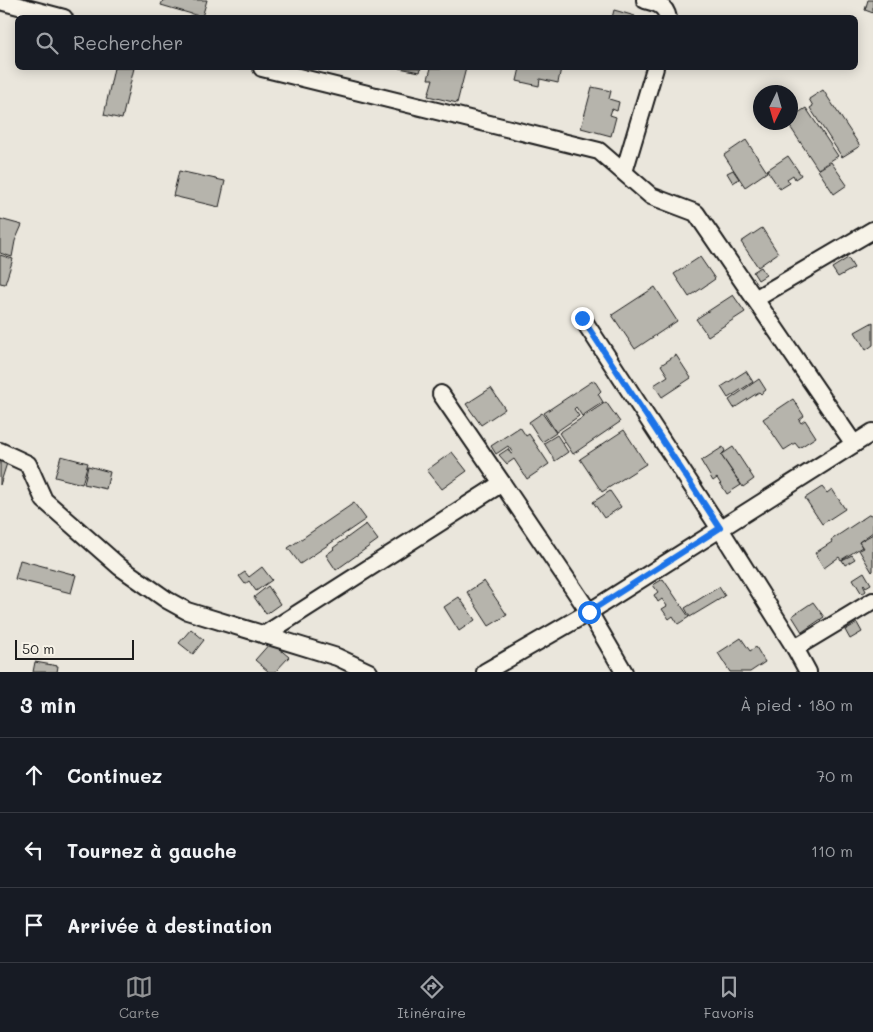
<!DOCTYPE html>
<html lang="fr">
<meta charset="utf-8">
<style>
body{margin:0;font-family:Mali,sans-serif;background:#242831;color:#f1f3f6}
.compass{position:absolute;left:753px;top:85px;width:45px;height:45px;border-radius:50%;background:#171b24;box-shadow:0 2px 12px #0003;rotate:185deg}
.scale{position:absolute;left:15px;bottom:12px;width:119px;box-sizing:border-box;padding-left:5px;border:2px solid #1c1c1c;border-top:0;font-size:14px;line-height:18px;white-space:nowrap;color:#1c1c1c;-webkit-text-stroke:4px #f7f3e8;paint-order:stroke}
.stop{position:absolute;width:15px;height:15px;margin:-11px;border:4px solid #1a73e8;border-radius:50%;background:#fff}
.stop.end{background:#1a73e8;border-color:#fff;box-shadow:0 1px 5px #0008}
.list{margin:0;padding:0;list-style:none}
h2{display:flex;justify-content:space-between;align-items:center;height:65px;margin:0;padding:0 20px;font-size:21px}
h2 small{font-size:16px;font-weight:400;color:#9ea1a6}
.list li{display:grid;grid-template-columns:32px 1fr auto;gap:15px;align-items:center;box-sizing:border-box;height:75px;padding:0 20px;border-top:1px solid #363941}
.list b{display:block;font-size:19px;white-space:nowrap}
.list em{font-size:16px;font-style:normal;color:#9ea1a6}
.icon{flex:none;width:28px;height:28px;fill:none;stroke:currentColor;stroke-width:2;stroke-linecap:round;stroke-linejoin:round}
.map{position:relative;flex:none;width:873px;height:672px;overflow:hidden}
.search{position:absolute;background:#171b24;box-shadow:0 2px 12px #0003;left:15px;right:15px;top:15px;height:55px;display:flex;align-items:center;gap:12px;box-sizing:border-box;padding:0 18px;border-radius:8px;color:#9ea1a6;font-size:19px}
.sheet{height:290px;background:#171b24}
nav{display:flex;justify-content:space-around;align-items:center;box-sizing:border-box;height:70px;border-top:1px solid #363941;background:#171b24;font-size:14px;color:#9ea1a6}
nav a{display:grid;justify-items:center;gap:2px}
nav .on{color:#919294}
.map>svg:first-child{display:block}
.building{fill:#b6b4ac;stroke:#1c1c1c}
.lines{fill:none;stroke-linecap:round;stroke-linejoin:round}
.minor-casing{stroke:#1c1c1c;stroke-width:20}
.minor{stroke:#f7f3e8;stroke-width:16}
.route{stroke:#1a73e8;stroke-width:6}
</style>
<div class="map">
<svg width="873" height="672" viewBox="0 0 873 672">
<rect width="100%" height="100%" fill="#eae6dc"/>
<filter id="ink" filterUnits="userSpaceOnUse"><feTurbulence type="fractalNoise" baseFrequency=".02" numOctaves="2"/><feDisplacementMap in="SourceGraphic" scale="10" xChannelSelector="R" yChannelSelector="G"/><feConvolveMatrix kernelMatrix="1 2 1 2 8 2 1 2 1" color-interpolation-filters="sRGB"/></filter>
<g filter="url(#ink)">
<g class="building">
<polygon points="163,0 207,0 202,17 161,5"/>
<polygon points="868,0 873,0 873,13 865,10"/>
<polygon points="614,10 635,16 635,18 612,18"/>
<polygon points="114,68 134,68 122,119 104,115"/>
<polygon points="399,68 421,68 420,72"/>
<polygon points="431,68 466,68 457,103 428,96 433,79 428,79"/>
<polygon points="520,68 561,68 558,83 540,79 539,86 517,81"/>
<polygon points="592,87 611,91 609,99 619,102 617,111 612,109 610,115 616,117 611,136 581,128"/>
<polygon points="823,90 860,146 842,157 810,108 813,106 809,99"/>
<polygon points="806,108 838,156 818,169 787,122 790,122 790,118"/>
<polygon points="746,140 767,172 745,187 724,155"/>
<polygon points="788,156 801,175 795,179 793,175 787,179 790,183 780,189 767,170"/>
<polygon points="831,162 847,185 834,194 818,170"/>
<polygon points="733,170 739,179 733,183 727,173"/>
<polygon points="179,171 225,181 219,207 173,196"/>
<polygon points="0,219 22,225 15,241 12,257 0,253"/>
<polygon points="762,228 778,253 758,267 741,242"/>
<polygon points="0,255 13,259 5,284 0,283"/>
<polygon points="700,257 715,279 689,297 674,274"/>
<polygon points="848,258 854,268 838,277 832,268"/>
<polygon points="761,267 766,275 758,280 753,272"/>
<polygon points="655,287 677,321 635,349 612,315"/>
<polygon points="733,295 745,312 708,336 696,319"/>
<polygon points="873,322 873,345 866,350 855,332"/>
<polygon points="676,355 691,378 662,397 654,385 668,376 661,365"/>
<polygon points="746,371 753,382 728,398 721,387"/>
<polygon points="759,379 766,390 761,394 759,392 734,408 729,400"/>
<polygon points="594,380 601,391 598,394 603,402 582,416 576,407 574,409 579,416 556,432 544,413"/>
<polygon points="491,388 505,409 481,425 466,404"/>
<polygon points="793,399 804,416 799,420 801,423 805,420 816,437 799,448 795,443 784,450 763,419"/>
<polygon points="606,402 620,422 573,454 559,433"/>
<polygon points="542,413 556,433 542,442 529,422"/>
<polygon points="520,427 526,436 529,434 549,464 527,479 514,459 507,464 499,455 508,449 511,454 513,453 508,446 496,454 491,446"/>
<polygon points="624,430 646,464 602,492 580,459"/>
<polygon points="557,435 568,452 555,461 544,443"/>
<polygon points="723,447 725,451 721,455 741,485 727,494 717,478 713,481 701,461"/>
<polygon points="733,447 754,479 743,487 721,455"/>
<polygon points="452,452 467,471 442,489 427,470"/>
<polygon points="61,456 88,463 82,484 55,477"/>
<polygon points="0,458 8,460 0,485"/>
<polygon points="88,466 110,472 106,489 84,484"/>
<polygon points="822,487 827,493 832,489 845,509 822,524 805,498"/>
<polygon points="610,491 621,507 604,518 593,502"/>
<polygon points="354,503 366,519 300,564 288,548"/>
<polygon points="870,514 873,518 873,532 859,542 862,547 841,560 839,557 824,568 815,553 832,542 831,540"/>
<polygon points="366,524 378,540 336,570 326,555 334,549 333,548"/>
<polygon points="873,534 873,571 872,572 859,550 863,548 859,542"/>
<polygon points="852,555 855,559 845,565 842,560"/>
<polygon points="20,560 76,575 71,593 15,579"/>
<polygon points="262,567 272,580 256,591 249,581 245,584 239,576 245,572 249,577"/>
<polygon points="864,572 871,584 866,587 864,584 863,585 866,591 862,594 853,579"/>
<polygon points="663,579 689,617 678,624 673,616 669,619 662,609 667,606 662,599 658,602 654,595 658,592 653,585"/>
<polygon points="484,581 507,615 489,626 467,592"/>
<polygon points="268,586 280,604 266,614 254,597"/>
<polygon points="719,587 725,596 690,617 685,608"/>
<polygon points="459,597 475,620 459,631 444,607"/>
<polygon points="813,602 824,617 802,632 792,616"/>
<polygon points="857,623 862,632 850,639 845,630"/>
<polygon points="191,629 204,640 193,654 179,643"/>
<polygon points="741,638 750,651 756,647 765,662 750,672 730,672 718,653"/>
<polygon points="271,642 289,657 275,672 269,672 255,660"/>
<polygon points="35,662 58,666 57,672 33,672"/>
</g>
<g class="lines">
<g class="minor-casing">
<g id="minor">
<path d="M645 0C657 3 665 5 668 18"/>
<polyline points="0,1 64,18"/>
<polyline points="262,68 599,151 651,196 696,213 854,444"/>
<polyline points="624,172 655,68"/>
<polyline points="755,299 873,230"/>
<polyline points="582,318 720,529 795,648 808,672"/>
<polyline points="441,394 502,483"/>
<polyline points="0,451 28,464 44,500 120,567 167,600 187,611 337,657 369,672"/>
<polyline points="264,635 502,483 589,612 873,432"/>
<polyline points="795,648 873,601"/>
<polyline points="485,672 589,612 624,672"/>
</g>
</g>
<use href="#minor" class="minor"/>
</g>
</g>
<g class="lines" filter="url(#ink)">
<polyline class="route" points="582,318 720,528 589,612"/>
</g>
</svg>
<svg class="compass" viewBox="-18 -18 36 36"><path d="M0-13l5 13h-10z" fill="#e53935"/><path d="M0 13l5-13h-10z" fill="#9ea1a6"/></svg>
<div class="scale">50 m</div>
<div class="stop" style="left:589px;top:612px"></div>
<div class="stop end" style="left:582px;top:318px"></div>
<div class="search"><svg class="icon" aria-label="search" viewBox="0 0 24 24"><circle cx="10" cy="10" r="6"/><path d="M15 15l6 6"/></svg>Rechercher</div>
</div>
<section class="sheet">
<h2>3 min<small>À pied · 180 m</small></h2>
<ul class="list">
<li><svg class="icon" aria-label="ahead" viewBox="0 0 24 24"><path d="M12 20V5M6 11l6-6 6 6"/></svg><div><b>Continuez</b></div><em>70 m</em></li>
<li><svg class="icon" aria-label="left" viewBox="0 0 24 24"><path d="M17 20v-9H6M10 6l-5 5 5 5"/></svg><div><b>Tournez à gauche</b></div><em>110 m</em></li>
<li><svg class="icon" aria-label="arrive" viewBox="0 0 24 24"><path d="M6 21V4h12l-3 4 3 4H6"/></svg><div><b>Arrivée à destination</b></div></li>
</ul>
</section>
<nav>
<a class="on"><svg class="icon" aria-label="map" viewBox="0 0 24 24"><path d="M3 6l6-2 6 2 6-2v14l-6 2-6-2-6 2zM9 4v14M15 6v14"/></svg>Carte</a>
<a><svg class="icon" aria-label="directions" viewBox="0 0 24 24"><path d="M12 3l9 9-9 9-9-9zM9 14v-3h6M13 9l2 2-2 2"/></svg>Itinéraire</a>
<a><svg class="icon" aria-label="saved" viewBox="0 0 24 24"><path d="M7 4h10v16l-5-4-5 4z"/></svg>Favoris</a>
</nav>
